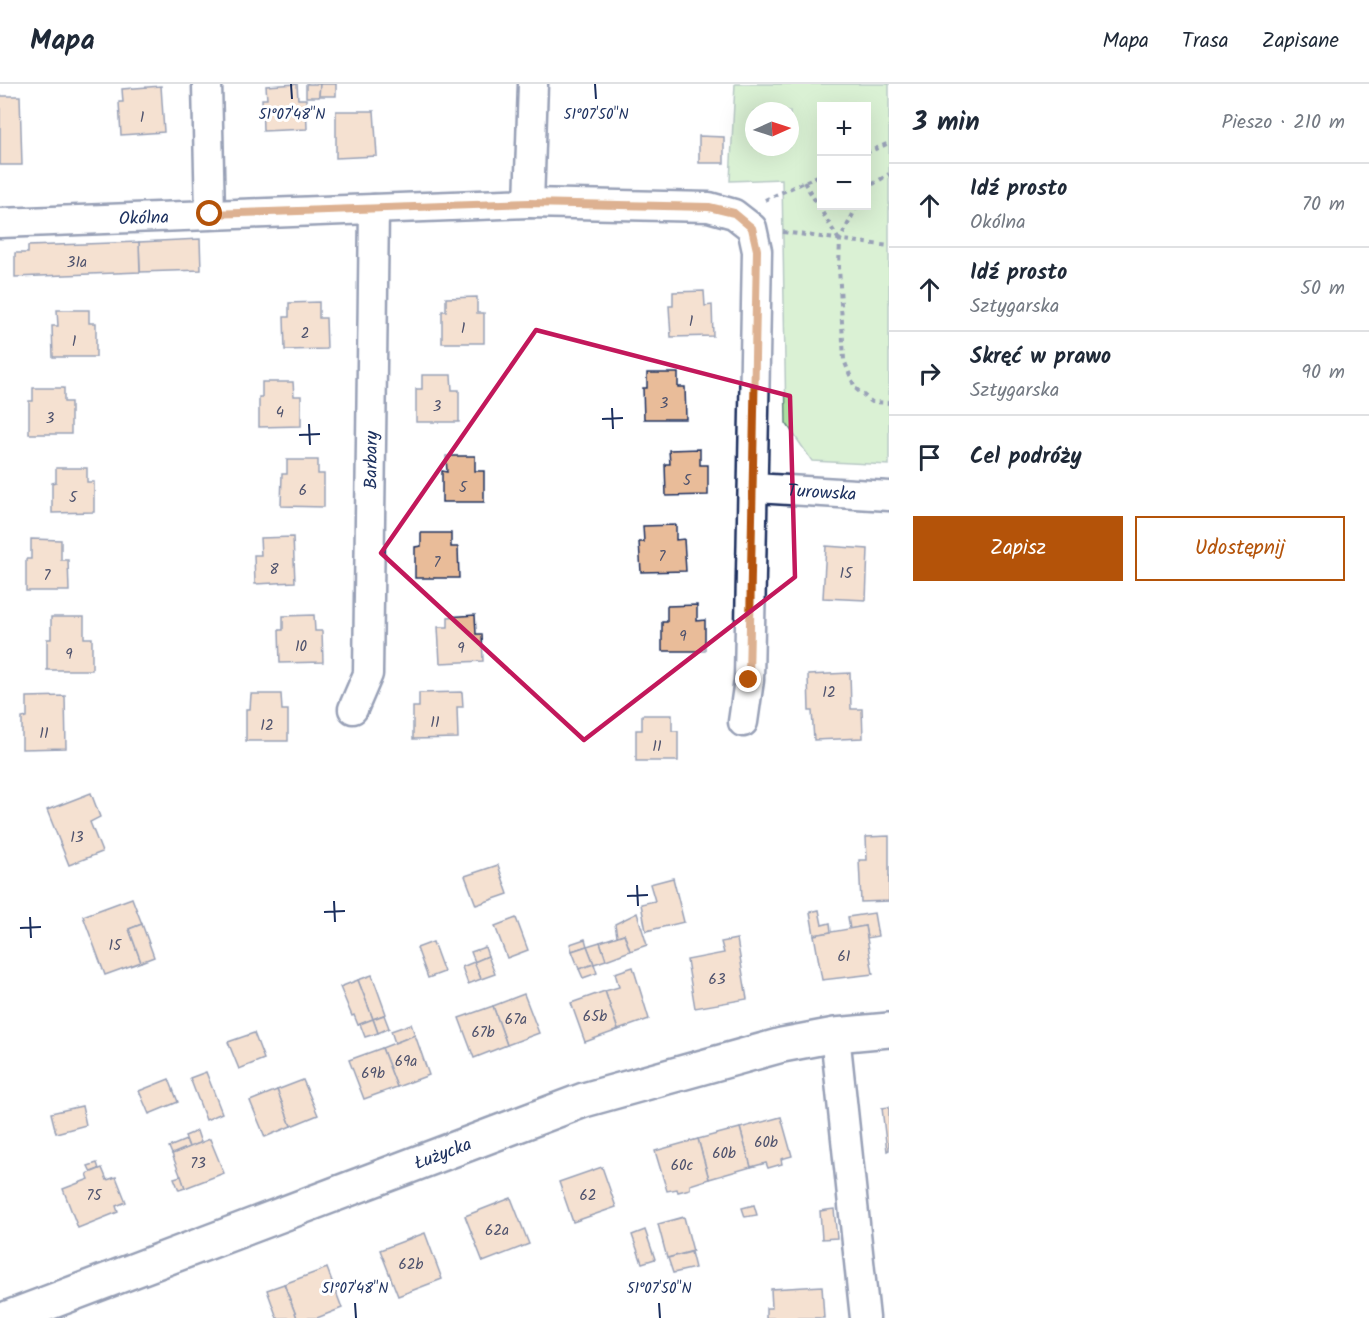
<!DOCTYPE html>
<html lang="pl">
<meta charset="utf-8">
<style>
body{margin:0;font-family:Kalam,sans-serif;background:#f6f6f7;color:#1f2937}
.controls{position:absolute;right:18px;top:18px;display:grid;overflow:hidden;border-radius:0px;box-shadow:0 6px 24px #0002}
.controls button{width:54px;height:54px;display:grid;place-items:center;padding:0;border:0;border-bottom:2px solid #e0e1e3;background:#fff;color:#1f2937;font:30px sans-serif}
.compass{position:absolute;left:745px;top:18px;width:54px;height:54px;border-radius:50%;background:#fff;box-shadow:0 6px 24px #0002;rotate:87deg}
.stop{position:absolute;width:18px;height:18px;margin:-14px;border:4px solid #b45309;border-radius:50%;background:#fff}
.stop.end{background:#b45309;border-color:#fff;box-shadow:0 2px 6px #0008}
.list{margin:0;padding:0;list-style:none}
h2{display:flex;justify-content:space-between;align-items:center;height:78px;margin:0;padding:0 24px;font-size:26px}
h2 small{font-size:20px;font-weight:400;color:#747a83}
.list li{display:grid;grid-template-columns:39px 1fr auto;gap:18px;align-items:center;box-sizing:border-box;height:84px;padding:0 24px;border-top:2px solid #e0e1e3}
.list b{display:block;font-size:22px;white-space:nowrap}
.list p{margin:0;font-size:20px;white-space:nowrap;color:#747a83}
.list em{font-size:20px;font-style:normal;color:#747a83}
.actions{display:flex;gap:12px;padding:18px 24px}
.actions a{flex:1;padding:14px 0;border:2px solid #b45309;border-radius:0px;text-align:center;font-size:21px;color:#b45309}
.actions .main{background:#b45309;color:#fff}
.icon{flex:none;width:33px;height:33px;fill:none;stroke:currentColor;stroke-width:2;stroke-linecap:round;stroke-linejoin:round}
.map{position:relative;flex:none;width:889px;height:1234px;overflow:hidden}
header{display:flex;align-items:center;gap:36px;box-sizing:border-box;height:84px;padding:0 30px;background:#fff;border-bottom:2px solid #e0e1e3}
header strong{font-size:28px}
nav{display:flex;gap:33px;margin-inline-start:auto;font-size:21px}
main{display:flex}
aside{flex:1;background:#fff}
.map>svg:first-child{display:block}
.green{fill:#addfa1;stroke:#648780;stroke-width:1.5;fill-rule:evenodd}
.building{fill:#e9bc99;stroke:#1b2f5e;stroke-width:1.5}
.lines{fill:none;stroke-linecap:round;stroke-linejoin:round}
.street-casing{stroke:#1b2f5e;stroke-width:33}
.secondary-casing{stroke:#1b2f5e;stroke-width:38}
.path{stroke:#1b2f5e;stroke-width:4;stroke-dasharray:4.5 4.5;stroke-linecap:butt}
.street{stroke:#fff;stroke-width:28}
.secondary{stroke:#fff;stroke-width:33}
.route{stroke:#b45309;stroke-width:8}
.marked{fill:none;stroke:#c2185b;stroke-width:4.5;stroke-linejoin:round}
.ticks{fill:none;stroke:#1b2f5e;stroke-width:2}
.labels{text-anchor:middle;stroke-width:6;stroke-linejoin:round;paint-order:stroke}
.number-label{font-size:15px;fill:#4e526d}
.street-label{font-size:18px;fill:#1b2f5e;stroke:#fff}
.ticks-label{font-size:15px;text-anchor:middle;fill:#1b2f5e;stroke:#fff;stroke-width:6;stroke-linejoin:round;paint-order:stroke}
</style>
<header>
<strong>Mapa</strong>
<nav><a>Mapa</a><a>Trasa</a><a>Zapisane</a></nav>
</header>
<main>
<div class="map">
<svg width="889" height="1234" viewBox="0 0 889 1234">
<rect width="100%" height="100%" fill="#fff"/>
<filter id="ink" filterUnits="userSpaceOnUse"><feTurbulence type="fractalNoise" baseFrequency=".0167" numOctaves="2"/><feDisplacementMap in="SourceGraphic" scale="12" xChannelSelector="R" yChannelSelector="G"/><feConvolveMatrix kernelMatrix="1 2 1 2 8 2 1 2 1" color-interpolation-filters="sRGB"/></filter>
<g filter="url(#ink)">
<path class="green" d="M735 0H889V381L812 377 786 339 782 95 730 97ZM822 22H866V122H822ZM754 27H790V63H754Z"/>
<g class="building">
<polygon points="297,0 298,15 306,15 307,45 263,47 262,15 267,15 266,2"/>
<polygon points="306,0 320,0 319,13 306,13"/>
<polygon points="320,0 336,0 336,12 319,12"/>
<polygon points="161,2 164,48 121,51 119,18 123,18 122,5"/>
<polygon points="0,12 20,12 22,81 0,81"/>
<polygon points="336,27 374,27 377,72 336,74"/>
<polygon points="699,52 724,53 724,79 699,79"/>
<polygon points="200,155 201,186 140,188 139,158"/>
<polygon points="139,158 140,188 15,193 15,169 28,169 28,162"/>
<polygon points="704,207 705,222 712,221 713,252 671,253 669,222 673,222 673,208"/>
<polygon points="477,213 477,229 484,229 484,259 442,259 442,227 446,227 446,214"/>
<polygon points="319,218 319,234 326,234 327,265 285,266 284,233 289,233 289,219"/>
<polygon points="57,226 89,226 89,239 96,239 96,273 53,273 52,242 58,242"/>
<polygon points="647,289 678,289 678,303 685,303 686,335 644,335 643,304 647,304"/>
<polygon points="422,291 451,291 452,306 459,306 459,338 416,338 416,305 422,305"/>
<polygon points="262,298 293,298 294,312 301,312 301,342 259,343 259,313 262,313"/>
<polygon points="33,304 64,304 64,318 71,318 71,350 29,350 29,317 33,317"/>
<polygon points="700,365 700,381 708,381 708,411 666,412 665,380 670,380 669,366"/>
<polygon points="446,372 475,372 475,387 484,387 484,418 442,418 442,387 447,388"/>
<polygon points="287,376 318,376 318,390 324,390 324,423 281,422 282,390 287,390"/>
<polygon points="56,384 87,384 87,398 94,398 94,428 52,429 52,399 56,398"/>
<polygon points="676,441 676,456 684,455 686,487 641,488 639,458 644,458 643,442"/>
<polygon points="421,449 451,449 451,463 458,463 459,494 415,494 415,463 421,462"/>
<polygon points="293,453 295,498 255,500 254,471 261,471 260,454"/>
<polygon points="31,455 61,456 61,476 68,476 69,507 26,507 26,475 31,475"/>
<polygon points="826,462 868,465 866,516 823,514"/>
<polygon points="697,521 697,537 705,536 705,567 662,567 662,538 667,538 667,522"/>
<polygon points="314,531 315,547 322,547 323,578 280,579 279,546 283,546 283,532"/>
<polygon points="475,531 476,550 482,550 483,577 440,579 438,543 448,543 448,533"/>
<polygon points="51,533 84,533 84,554 92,554 92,586 47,586 47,555 51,555"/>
<polygon points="850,589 851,625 862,625 863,654 814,656 812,627 809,627 808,591"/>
<polygon points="462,608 463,623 457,623 458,654 413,655 413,623 419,623 419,609"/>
<polygon points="251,610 281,610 282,626 288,626 288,657 246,657 246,625 250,625"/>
<polygon points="65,612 66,664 22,665 22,634 27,633 27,613"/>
<polygon points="642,631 672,631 672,647 678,647 678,677 636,677 636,646 642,646"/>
<polygon points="91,709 100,733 90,738 102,768 69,781 47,726"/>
<polygon points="889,752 889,817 861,818 859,776 867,776 866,753"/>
<polygon points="498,781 508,810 476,821 465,792"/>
<polygon points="673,794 684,838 646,847 641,820 655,817 650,800"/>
<polygon points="132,814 142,840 129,845 141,878 105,891 83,832"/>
<polygon points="819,826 822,841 830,839 831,848 814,851 810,828"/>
<polygon points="637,829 647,861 630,867 624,850 617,852 615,840"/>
<polygon points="874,829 878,852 867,854 865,842 850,845 848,833"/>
<polygon points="516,834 528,866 507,874 495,842"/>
<polygon points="142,840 154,873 141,878 129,845"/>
<polygon points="865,842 873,890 822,896 814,851"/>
<polygon points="624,850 630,867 606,876 600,858"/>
<polygon points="585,855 587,862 572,867 570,860"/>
<polygon points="737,855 747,915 695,924 687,876 724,869 721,858"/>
<polygon points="433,858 444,888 428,894 417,864"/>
<polygon points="600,858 606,876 594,880 587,862"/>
<polygon points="587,862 594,880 579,885 572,867"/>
<polygon points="485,863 488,872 475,878 471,868"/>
<polygon points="488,872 495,890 481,895 474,878"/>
<polygon points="474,878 481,895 468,900 462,883"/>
<polygon points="594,880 597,889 583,894 579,885"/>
<polygon points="633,883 649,935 618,946 605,907 619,903 615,889"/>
<polygon points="372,891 386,930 373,935 358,896"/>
<polygon points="358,896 373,935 358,941 354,931 352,932 340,903"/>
<polygon points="605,907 618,946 585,958 571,919"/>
<polygon points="524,910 539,949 507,961 493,922"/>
<polygon points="493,922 507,961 474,974 459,934"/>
<polygon points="384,931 389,944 378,949 373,935"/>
<polygon points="373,935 378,949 365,953 360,940"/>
<polygon points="411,940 415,951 395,959 391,947"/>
<polygon points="254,949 264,975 239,985 228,958"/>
<polygon points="415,951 429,991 397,1003 382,964"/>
<polygon points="382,964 397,1003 364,1015 349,976"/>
<polygon points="206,988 222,1029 206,1036 190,994"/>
<polygon points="169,995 178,1018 149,1030 139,1007"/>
<polygon points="303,996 318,1031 291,1042 277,1006"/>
<polygon points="277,1006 291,1042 265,1053 250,1017"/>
<polygon points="82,1022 86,1041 56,1049 51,1029"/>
<polygon points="889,1023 889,1066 887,1067 882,1024"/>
<polygon points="781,1033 792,1072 781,1075 782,1080 768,1084 766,1079 751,1083 740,1044"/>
<polygon points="740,1044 751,1083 709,1095 698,1055"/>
<polygon points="197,1047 201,1059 189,1063 185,1052"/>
<polygon points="210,1055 224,1089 185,1104 172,1070"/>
<polygon points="698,1055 709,1095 690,1101 690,1105 678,1108 677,1105 667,1107 655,1067"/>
<polygon points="186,1056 189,1063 172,1070 169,1063"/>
<polygon points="97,1079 99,1085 91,1088 88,1082"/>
<polygon points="602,1083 616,1123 573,1138 559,1098"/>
<polygon points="102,1084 107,1096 116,1093 126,1118 116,1122 118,1128 78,1144 63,1105 89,1095 87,1090"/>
<polygon points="181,1092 185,1104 179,1106 174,1094"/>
<polygon points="511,1114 529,1160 483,1178 465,1132"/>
<polygon points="754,1121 757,1131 745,1133 742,1124"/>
<polygon points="834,1125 837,1154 822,1155 820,1127"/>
<polygon points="684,1133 693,1167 667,1174 658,1140"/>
<polygon points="645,1146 655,1175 642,1179 632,1151"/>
<polygon points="425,1149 442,1195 398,1212 380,1166"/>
<polygon points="691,1168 695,1184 673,1189 668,1174"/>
<polygon points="327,1184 342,1224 317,1234 297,1234 284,1200"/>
<polygon points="284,1200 297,1234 277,1234 267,1206"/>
<polygon points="822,1202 824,1234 766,1234 766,1224 772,1224 771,1205"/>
</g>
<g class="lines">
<g class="street-casing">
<g id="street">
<polyline points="207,0 210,130"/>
<polyline points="529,119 709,123 734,130 752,144 757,167 749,596 743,638"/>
<path id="s1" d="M0 139 529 119 533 0"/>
<path id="s2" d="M754 404 889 412"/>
<path id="s3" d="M353 625 368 590 374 125"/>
<polyline points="835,951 865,1234"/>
</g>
</g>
<g class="secondary-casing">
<g id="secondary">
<path id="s4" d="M8 1234 584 1016 782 961 835 951 889 946"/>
</g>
</g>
<g class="path">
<polyline points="866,69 889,59"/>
<polyline points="804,98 839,156"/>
<polyline points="866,107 873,100 889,90"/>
<polyline points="765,116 822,90"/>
<polyline points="857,122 840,156 839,183 844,276 855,304 872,318 889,319"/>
<polyline points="783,148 889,162"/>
</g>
<use href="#street" class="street"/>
<use href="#secondary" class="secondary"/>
</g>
</g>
<g class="lines" filter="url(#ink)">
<polyline class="route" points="210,130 529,119 709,123 734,129 752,144 757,166 749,596"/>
</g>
<path d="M0 0H889V1234H0ZM536 246 790 312 795 493 584 656 381 469Z" fill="#fff" fill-opacity=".55" fill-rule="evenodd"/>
<path class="marked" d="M536 246 790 312 795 493 584 656 381 469Z"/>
<path class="ticks" d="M291 0 292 15M595 0 596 15M612 324 613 345M602 335 623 334M309 340 310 361M299 351 320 350M637 801 638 822M627 812 648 811M334 817 335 838M324 828 345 827M30 833 31 854M20 844 41 843M355 1219 356 1234M659 1219 660 1234"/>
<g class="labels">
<g class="number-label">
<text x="142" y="38">1</text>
<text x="77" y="183">31a</text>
<text x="691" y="242">1</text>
<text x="463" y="249">1</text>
<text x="305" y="254">2</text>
<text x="74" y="262">1</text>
<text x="664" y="324">3</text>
<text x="437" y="327">3</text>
<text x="280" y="333">4</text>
<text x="50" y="339">3</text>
<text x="687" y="401">5</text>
<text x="463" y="408">5</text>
<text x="303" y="411">6</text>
<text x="73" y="418">5</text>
<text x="662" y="477">7</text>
<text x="437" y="483">7</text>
<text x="274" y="490">8</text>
<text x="846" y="494">15</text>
<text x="47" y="496">7</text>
<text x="683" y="557">9</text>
<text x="301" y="567">10</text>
<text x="461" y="569">9</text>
<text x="69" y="575">9</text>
<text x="829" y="613">12</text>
<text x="435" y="643">11</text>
<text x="267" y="646">12</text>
<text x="44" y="654">11</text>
<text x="657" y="667">11</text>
<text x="77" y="758">13</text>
<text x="115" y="866">15</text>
<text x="844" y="877">61</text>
<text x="717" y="900">63</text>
<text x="595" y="937">65b</text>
<text x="516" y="940">67a</text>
<text x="483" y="953">67b</text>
<text x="406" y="982">69a</text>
<text x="373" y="994">69b</text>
<text x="766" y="1063">60b</text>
<text x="724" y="1074">60b</text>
<text x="198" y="1084">73</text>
<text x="682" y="1086">60c</text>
<text x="94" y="1116">75</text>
<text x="588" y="1116">62</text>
<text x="497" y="1151">62a</text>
<text x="411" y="1185">62b</text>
</g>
<g class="street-label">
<text dy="6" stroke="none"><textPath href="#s1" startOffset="144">Okólna</textPath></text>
<text dy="6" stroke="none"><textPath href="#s3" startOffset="252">Barbary</textPath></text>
<text dy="6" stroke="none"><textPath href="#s2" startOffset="68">Turowska</textPath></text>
<text dy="6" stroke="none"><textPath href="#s4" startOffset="465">Łużycka</textPath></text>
</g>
</g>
<g class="ticks-label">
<text x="292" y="35">51°07'48"N</text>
<text x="596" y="35">51°07'50"N</text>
<text x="355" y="1209">51°07'48"N</text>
<text x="659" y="1209">51°07'50"N</text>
</g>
</svg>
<div class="controls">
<button>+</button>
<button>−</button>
</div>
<svg class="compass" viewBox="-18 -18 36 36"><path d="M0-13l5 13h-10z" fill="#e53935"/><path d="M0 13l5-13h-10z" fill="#747a83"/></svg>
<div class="stop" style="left:210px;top:130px"></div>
<div class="stop end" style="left:749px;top:596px"></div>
</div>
<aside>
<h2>3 min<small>Pieszo · 210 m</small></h2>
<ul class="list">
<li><svg class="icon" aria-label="ahead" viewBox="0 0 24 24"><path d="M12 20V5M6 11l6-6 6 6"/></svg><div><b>Idź prosto</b><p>Okólna</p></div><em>70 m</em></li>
<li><svg class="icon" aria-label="ahead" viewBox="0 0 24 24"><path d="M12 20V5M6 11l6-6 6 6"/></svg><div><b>Idź prosto</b><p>Sztygarska</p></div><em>50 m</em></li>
<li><svg class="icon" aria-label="right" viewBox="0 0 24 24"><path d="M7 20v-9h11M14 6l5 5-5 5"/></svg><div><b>Skręć w prawo</b><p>Sztygarska</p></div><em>90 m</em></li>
<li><svg class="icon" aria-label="arrive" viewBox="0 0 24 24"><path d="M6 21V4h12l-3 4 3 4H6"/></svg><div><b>Cel podróży</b></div></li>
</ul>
<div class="actions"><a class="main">Zapisz</a><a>Udostępnij</a></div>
</aside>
</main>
